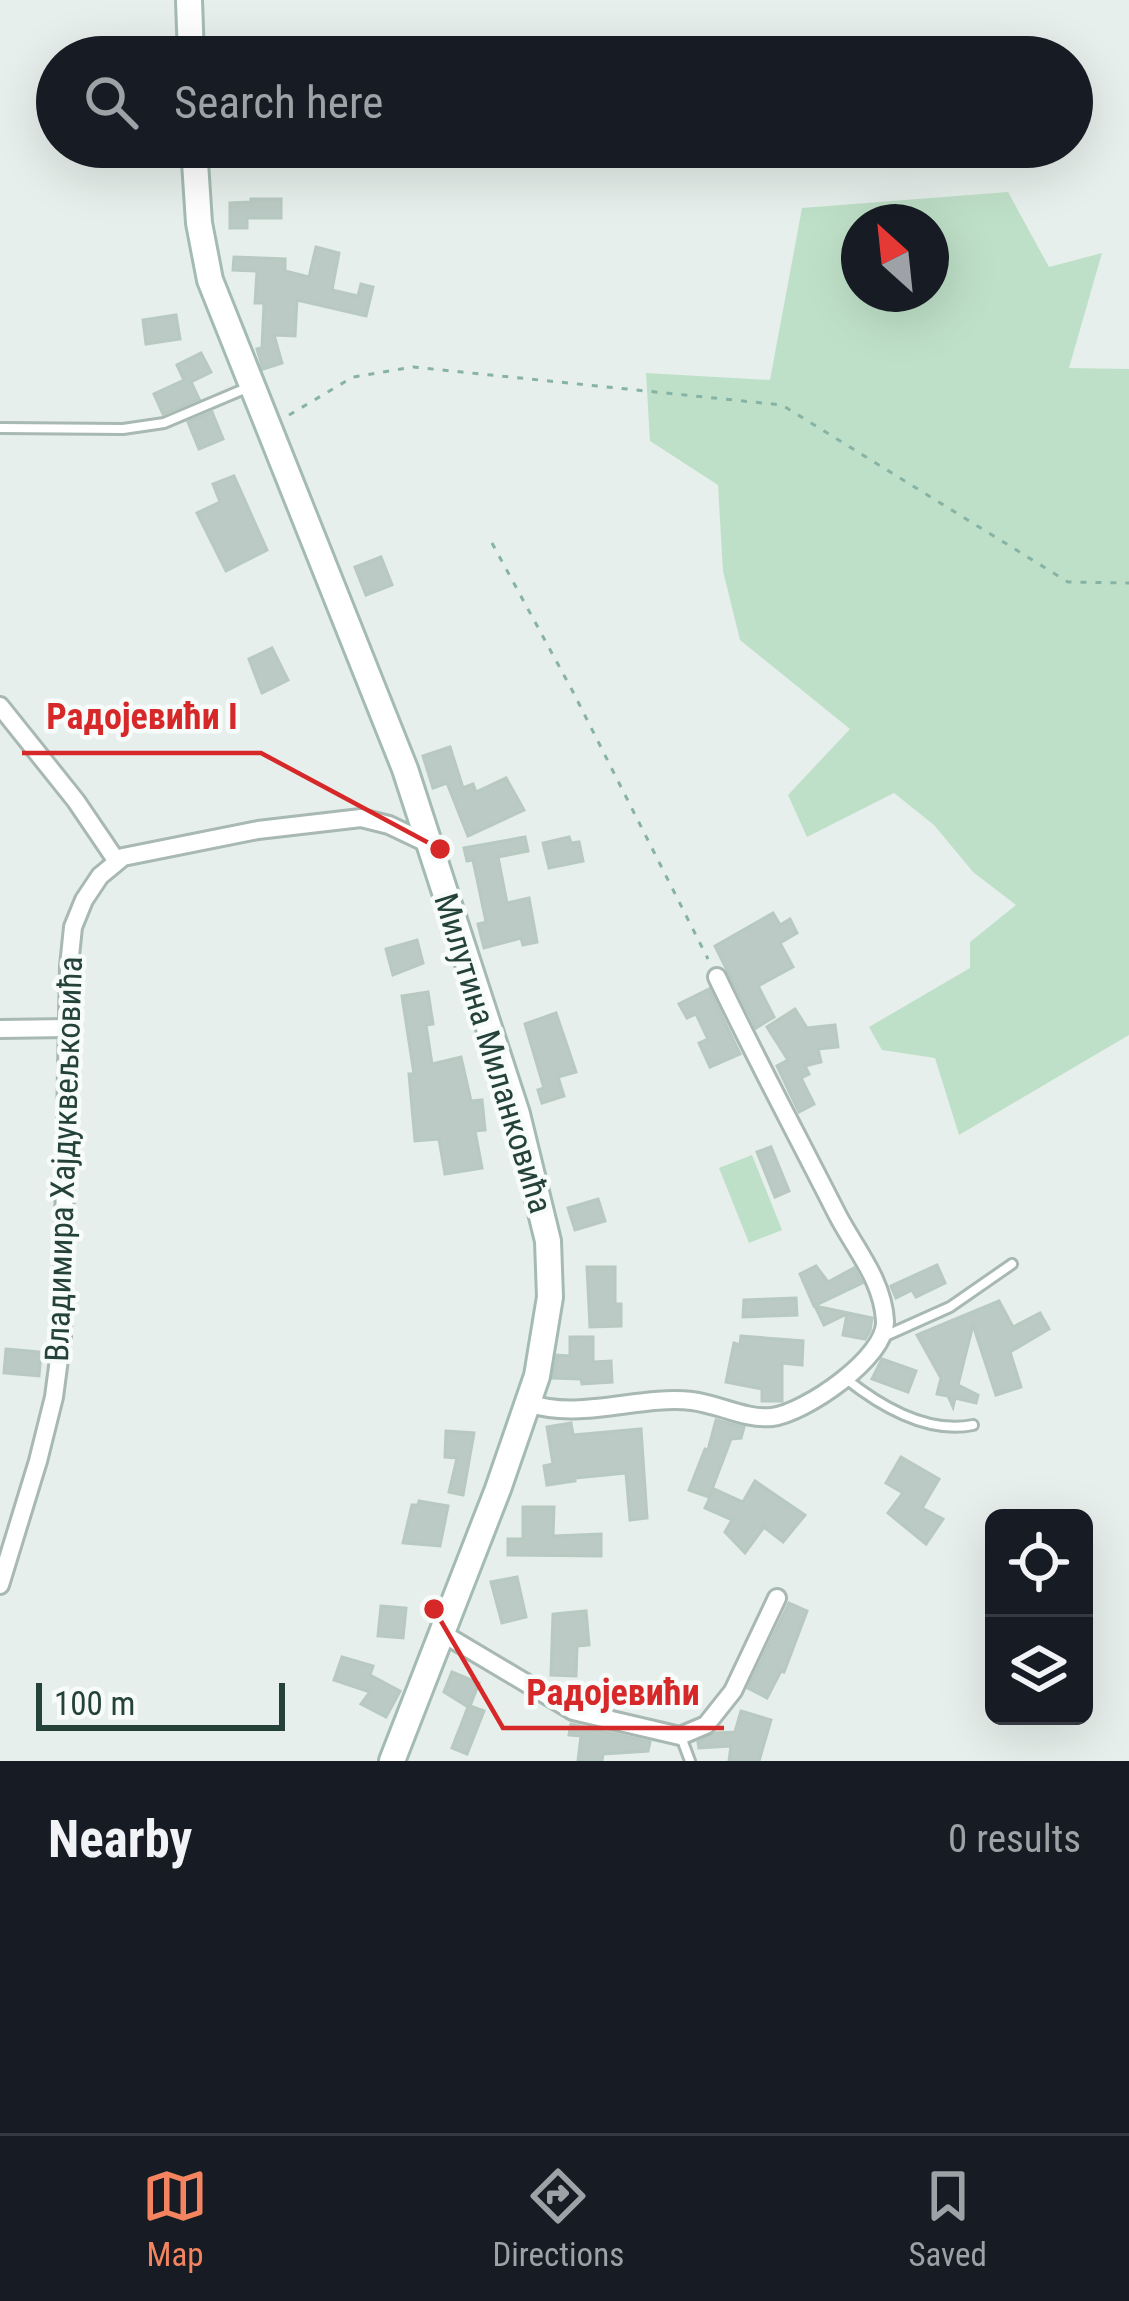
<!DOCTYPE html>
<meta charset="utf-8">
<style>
body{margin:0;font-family:"Roboto Condensed",sans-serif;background:#20242c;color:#f1f3f6}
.controls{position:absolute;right:36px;bottom:36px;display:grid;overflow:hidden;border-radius:18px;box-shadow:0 12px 48px #0002}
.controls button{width:108px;height:108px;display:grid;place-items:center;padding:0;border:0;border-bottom:3px solid #363941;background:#171b24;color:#f1f3f6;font:60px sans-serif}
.compass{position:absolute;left:841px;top:204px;width:108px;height:108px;border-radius:50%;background:#171b24;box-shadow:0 12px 48px #0002;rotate:333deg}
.scale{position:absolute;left:36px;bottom:30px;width:249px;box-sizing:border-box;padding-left:12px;border:6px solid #24423a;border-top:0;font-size:33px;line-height:42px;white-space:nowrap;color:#24423a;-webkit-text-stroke:9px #f7fbf9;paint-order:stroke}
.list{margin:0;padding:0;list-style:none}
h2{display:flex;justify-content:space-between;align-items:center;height:156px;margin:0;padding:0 48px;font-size:51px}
h2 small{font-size:39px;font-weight:400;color:#9ea1a6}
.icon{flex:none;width:66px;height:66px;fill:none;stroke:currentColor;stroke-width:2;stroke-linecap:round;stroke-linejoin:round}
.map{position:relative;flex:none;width:1129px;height:1761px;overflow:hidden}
.search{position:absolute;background:#171b24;box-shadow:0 12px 48px #0002;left:36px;right:36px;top:36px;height:132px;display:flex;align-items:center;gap:30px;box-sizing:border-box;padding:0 42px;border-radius:66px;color:#9ea1a6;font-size:45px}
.sheet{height:372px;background:#171b24}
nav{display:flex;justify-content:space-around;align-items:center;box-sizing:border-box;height:168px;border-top:3px solid #363941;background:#171b24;font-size:33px;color:#9ea1a6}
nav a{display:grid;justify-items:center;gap:6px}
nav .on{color:#f4845f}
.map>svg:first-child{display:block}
.green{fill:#bfe0c8;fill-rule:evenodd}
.building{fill:#bbcac4;stroke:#b8c9c2;stroke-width:3}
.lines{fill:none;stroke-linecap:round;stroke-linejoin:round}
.lane-casing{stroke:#a8b8b2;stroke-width:14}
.street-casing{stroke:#a8b8b2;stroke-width:22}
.secondary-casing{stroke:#a4bbb3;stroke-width:30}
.path{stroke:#86b3a5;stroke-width:3;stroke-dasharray:6 9;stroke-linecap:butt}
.lane{stroke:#fff;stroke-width:8}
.street{stroke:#fff;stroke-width:16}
.secondary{stroke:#fff;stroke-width:24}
.labels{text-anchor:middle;stroke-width:9;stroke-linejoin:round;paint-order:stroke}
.street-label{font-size:33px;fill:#24423a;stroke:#f7fbf9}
.leader{fill:none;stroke:#d62828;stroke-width:4.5}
.callout-dot{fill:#d62828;stroke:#f7fbf9;stroke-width:4.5}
.callout-label{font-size:36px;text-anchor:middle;font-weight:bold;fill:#d62828;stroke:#f7fbf9;stroke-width:9;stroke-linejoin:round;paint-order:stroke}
</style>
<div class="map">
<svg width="1129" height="1761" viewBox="0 0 1129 1761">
<rect width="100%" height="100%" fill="#e6efeb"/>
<g class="green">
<path d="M1008 192 1049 267 1102 253 1069 368 1129 369V1035L959 1135 935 1058 882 1050 869 1027 970 968V942L1016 905 973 872 934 825 894 793 807 837 788 795 850 729 740 640 723 571 718 485 650 441 646 373 770 380 802 208ZM859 222H931V294H859Z"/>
<polygon points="752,1155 782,1230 749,1243 719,1168"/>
</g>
<g class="building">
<polygon points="251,199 281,199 281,218 247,218 247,228 230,228 230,203 251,202"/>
<polygon points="316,247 339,253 332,290 358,296 361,284 373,287 366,316 297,300 295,336 274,335 282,363 263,369 257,349 262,348 264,303 255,303 257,271 233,270 234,257 285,259 285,271 309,277"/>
<polygon points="176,315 180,339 146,344 143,320"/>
<polygon points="201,353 211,372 191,382 199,399 163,414 154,394 184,380 177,365"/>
<polygon points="212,412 223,439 199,449 188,422"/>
<polygon points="234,476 267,550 226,571 197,513 220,502 213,484"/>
<polygon points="381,557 392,585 366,595 355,567"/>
<polygon points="272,648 288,680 262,693 249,659"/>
<polygon points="450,747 463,788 473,784 476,792 506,778 524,810 468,836 447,783 433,788 423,756"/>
<polygon points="525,837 528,851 498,857 507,903 529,898 537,942 523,945 521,938 484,948 478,924 486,922 473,860 467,861 464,848"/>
<polygon points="569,837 571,843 579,842 583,861 549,868 543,843"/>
<polygon points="773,913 780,925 790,919 797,933 780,943 793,967 758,986 774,1017 756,1028 715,946"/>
<polygon points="417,940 423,963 393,975 386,949"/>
<polygon points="709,989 740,1054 710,1067 699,1043 708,1039 696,1014 687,1018 679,1004"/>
<polygon points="428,992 433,1024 426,1025 432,1064 461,1057 471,1101 482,1100 485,1130 475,1131 482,1168 445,1174 439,1139 415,1141 409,1074 414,1074 402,996"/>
<polygon points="795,1009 807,1028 835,1025 838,1047 818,1049 821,1062 805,1066 809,1074 801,1078 814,1104 799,1112 777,1066 788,1060 767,1027"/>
<polygon points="556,1013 576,1072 558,1077 564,1096 542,1103 538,1090 544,1088 525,1024"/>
<polygon points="771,1147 789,1191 775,1197 757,1152"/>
<polygon points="598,1199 605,1221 575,1230 568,1208"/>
<polygon points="937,1265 945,1283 916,1297 912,1290 896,1298 891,1286"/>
<polygon points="816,1266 828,1282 854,1268 862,1283 814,1306 800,1274"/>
<polygon points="587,1267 615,1267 615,1304 621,1304 621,1326 590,1327"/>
<polygon points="796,1298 797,1315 743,1317 744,1300"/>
<polygon points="999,1301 1013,1327 1040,1313 1049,1329 1010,1352 1021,1387 996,1395 973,1325 958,1385 978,1395 976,1403 955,1398 953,1407 948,1396 937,1394 941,1378 917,1335"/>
<polygon points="815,1306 872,1318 870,1331 865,1339 843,1335 847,1314 824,1325"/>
<polygon points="741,1336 803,1341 802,1365 782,1363 782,1401 762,1401 762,1389 726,1382 734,1343 740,1345"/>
<polygon points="570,1337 593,1337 593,1362 611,1361 612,1382 582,1384 581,1379 553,1378 557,1355 570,1356"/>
<polygon points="6,1349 41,1352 39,1376 4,1373"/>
<polygon points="882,1359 916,1371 908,1392 872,1379"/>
<polygon points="716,1420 744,1427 741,1438 731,1439 709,1497 689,1490 705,1449 708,1450"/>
<polygon points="571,1423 573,1435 641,1429 647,1518 630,1520 626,1473 575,1478 575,1481 547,1485 544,1466 553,1464 547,1427"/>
<polygon points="446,1431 474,1433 463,1495 449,1492 457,1458 445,1457"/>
<polygon points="901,1457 939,1479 922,1508 943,1519 926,1544 888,1513 903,1493 886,1483"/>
<polygon points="755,1481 805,1515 783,1542 764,1527 745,1553 725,1532 732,1520 705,1508 714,1489 743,1502"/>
<polygon points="419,1501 448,1506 440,1546 403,1543 412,1505 418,1505"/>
<polygon points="523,1507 554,1507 553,1536 601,1534 601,1556 508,1555 508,1539 523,1539"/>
<polygon points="517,1577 526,1617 502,1623 491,1582"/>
<polygon points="789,1603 807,1611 784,1672 781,1671 767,1698 748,1688"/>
<polygon points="381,1606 406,1608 403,1638 378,1636"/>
<polygon points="586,1611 589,1645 577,1646 576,1676 551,1675 553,1614"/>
<polygon points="342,1657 373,1666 370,1675 400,1691 386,1717 361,1704 370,1692 334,1680"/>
<polygon points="452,1672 479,1683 470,1706 484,1711 467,1754 452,1748 468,1707 444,1692"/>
<polygon points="741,1711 771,1720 759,1761 729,1761 731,1746 699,1748 698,1742 716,1733 735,1732"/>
<polygon points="571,1724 650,1742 648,1751 603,1754 602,1761 578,1761 581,1736 569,1735"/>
</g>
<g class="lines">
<g class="lane-casing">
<g id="lane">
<polyline points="0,428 123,429 164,423 249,387"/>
<polyline points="883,1337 950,1307 1012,1264"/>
<path d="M845 1378C880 1406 928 1434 973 1425"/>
<polyline points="681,1737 690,1761"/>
</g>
</g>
<g class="street-casing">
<g id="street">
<polyline points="0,706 76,801 116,860"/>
<polyline points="0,1029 68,1028"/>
<path d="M528 1403C580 1421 639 1395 692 1401 718 1404 746 1420 772 1417 805 1413 887 1357 885 1321 883 1280 855 1249 837 1214 797 1135 755 1057 717 977"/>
<polyline points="0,1585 38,1461 54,1397 62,1336 69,966 73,927 84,900 100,876 123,857 258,830 361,818 389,825 431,845"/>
<polyline points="442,1633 573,1711 680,1736 706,1725 733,1691 777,1598"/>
</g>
</g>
<g class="secondary-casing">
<g id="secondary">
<polyline points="189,0 191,57"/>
<polyline points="194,147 199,223 210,280 405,769 517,1114 548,1241 550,1297 537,1376 498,1489 392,1761"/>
</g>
</g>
<g class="path">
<polyline points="289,415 353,377 413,367 782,405 1068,582 1129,583"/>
<polyline points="492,543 572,690 708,959"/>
</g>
<use href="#lane" class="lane"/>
<use href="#street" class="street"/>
<use href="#secondary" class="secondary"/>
</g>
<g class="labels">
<g class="street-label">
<text transform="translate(494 1053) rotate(73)" y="12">Милутина Миланковића</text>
<text transform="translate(63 1159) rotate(-88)" y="12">Владимира Хајдуквељковића</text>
</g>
</g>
<path class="leader" d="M440 849L261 753H22M434 1609L503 1728H724"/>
<g class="callout-dot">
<circle cx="440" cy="849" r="12"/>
<circle cx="434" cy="1609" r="12"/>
</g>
<g class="callout-label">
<text x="142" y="729">Радојевићи I</text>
<text x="613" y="1705">Радојевићи</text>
</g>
</svg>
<div class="controls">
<button><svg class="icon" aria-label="locate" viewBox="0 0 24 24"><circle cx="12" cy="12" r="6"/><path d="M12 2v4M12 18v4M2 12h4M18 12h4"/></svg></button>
<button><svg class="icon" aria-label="layers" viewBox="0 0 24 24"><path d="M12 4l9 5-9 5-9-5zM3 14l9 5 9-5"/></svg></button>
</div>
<svg class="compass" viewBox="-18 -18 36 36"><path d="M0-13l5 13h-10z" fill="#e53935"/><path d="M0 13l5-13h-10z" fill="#9ea1a6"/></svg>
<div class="scale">100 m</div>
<div class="search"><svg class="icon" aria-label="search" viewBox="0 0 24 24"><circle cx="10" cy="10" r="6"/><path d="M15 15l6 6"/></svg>Search here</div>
</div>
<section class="sheet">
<h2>Nearby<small>0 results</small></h2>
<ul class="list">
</ul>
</section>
<nav>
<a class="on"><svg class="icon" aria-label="map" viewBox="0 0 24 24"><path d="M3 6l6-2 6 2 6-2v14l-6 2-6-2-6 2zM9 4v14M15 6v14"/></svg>Map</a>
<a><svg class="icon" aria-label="directions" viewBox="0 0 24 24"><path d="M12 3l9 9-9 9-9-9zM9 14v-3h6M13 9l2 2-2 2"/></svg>Directions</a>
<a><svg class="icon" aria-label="saved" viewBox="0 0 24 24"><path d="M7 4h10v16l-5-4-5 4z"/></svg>Saved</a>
</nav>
